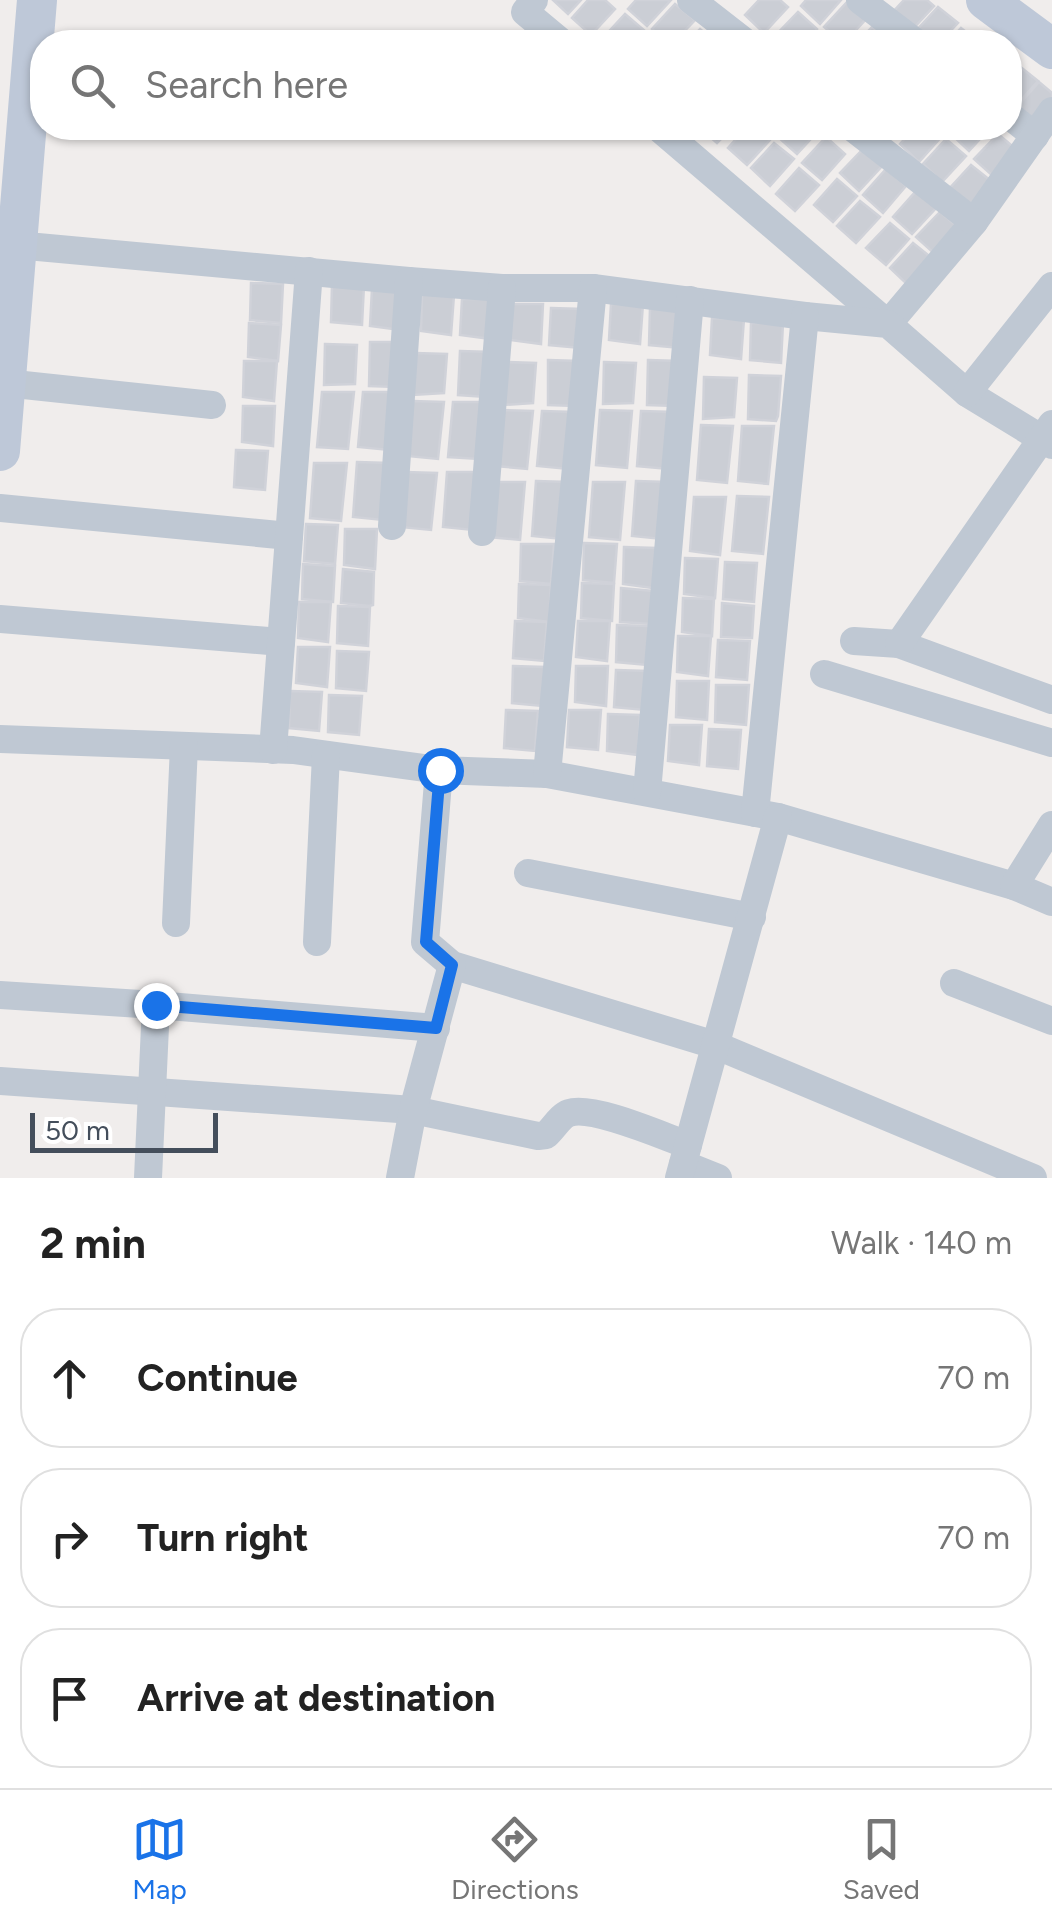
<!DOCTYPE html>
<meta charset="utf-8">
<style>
body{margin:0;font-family:Figtree,sans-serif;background:#f2f2f2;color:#222}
.scale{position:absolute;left:30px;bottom:25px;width:188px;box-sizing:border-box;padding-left:10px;border:5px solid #444e5b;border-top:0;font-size:28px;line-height:35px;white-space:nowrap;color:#444e5b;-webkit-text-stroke:8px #fff;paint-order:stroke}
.stop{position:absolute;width:30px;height:30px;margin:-22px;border:8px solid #1a73e8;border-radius:50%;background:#fff}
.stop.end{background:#1a73e8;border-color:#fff;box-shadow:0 2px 10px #0008}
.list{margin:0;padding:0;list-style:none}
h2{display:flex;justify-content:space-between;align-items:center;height:130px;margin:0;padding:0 40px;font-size:42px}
h2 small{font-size:32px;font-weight:400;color:#767676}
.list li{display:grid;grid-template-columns:65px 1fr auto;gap:30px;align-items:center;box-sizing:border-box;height:140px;margin:0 20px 20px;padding:0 20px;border:2px solid #e0e0e0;border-radius:40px}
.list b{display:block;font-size:38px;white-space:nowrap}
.list em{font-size:32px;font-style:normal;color:#767676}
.icon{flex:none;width:55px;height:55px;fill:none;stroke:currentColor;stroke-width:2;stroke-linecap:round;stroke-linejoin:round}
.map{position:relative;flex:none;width:1052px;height:1178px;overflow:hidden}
.search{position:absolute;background:#fff;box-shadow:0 2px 8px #0004;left:30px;right:30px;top:30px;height:110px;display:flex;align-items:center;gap:25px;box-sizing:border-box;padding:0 35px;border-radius:40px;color:#767676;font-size:38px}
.sheet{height:610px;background:#fff}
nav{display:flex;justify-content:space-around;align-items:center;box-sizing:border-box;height:140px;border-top:2px solid #e0e0e0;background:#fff;font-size:28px;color:#767676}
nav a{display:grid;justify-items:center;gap:5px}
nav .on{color:#1a73e8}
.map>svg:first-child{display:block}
.building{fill:#cbced5;stroke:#d0d2d9;stroke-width:2.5}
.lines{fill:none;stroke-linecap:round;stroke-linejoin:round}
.street{stroke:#bfc8d3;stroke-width:28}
.secondary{stroke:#bec8d8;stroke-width:40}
.route{stroke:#1a73e8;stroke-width:12}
</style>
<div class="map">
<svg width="1052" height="1178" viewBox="0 0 1052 1178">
<rect width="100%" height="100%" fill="#f0edec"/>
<g class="building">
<polygon points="553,0 581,0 568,14"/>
<polygon points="588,0 605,0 615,9 591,35 572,18"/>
<polygon points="636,0 671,0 647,26 628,9"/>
<polygon points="759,0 780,0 788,7 764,33 745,15"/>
<polygon points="806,0 841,0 820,24 801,6"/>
<polygon points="904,0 927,0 934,6 910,32 891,14"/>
<polygon points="848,1 867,18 845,42 842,42 824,27"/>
<polygon points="675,4 695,20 674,42 666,42 652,29"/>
<polygon points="938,7 958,23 940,42 927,42 915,32"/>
<polygon points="798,12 817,29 805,42 780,42 774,37"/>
<polygon points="625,14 645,31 634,42 605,42 602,39"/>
<polygon points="872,27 891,42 858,42"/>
<polygon points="961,28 979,42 948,42"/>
<polygon points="700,29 715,42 688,42"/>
<polygon points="1018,65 1038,81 1014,108 1010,103 1010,75"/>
<polygon points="1039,82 1052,93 1052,107 1035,125 1016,108"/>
<polygon points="700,128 732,128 717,143"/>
<polygon points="746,128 757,128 771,139 747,165 728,148"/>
<polygon points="786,128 821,128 797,154 778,137"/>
<polygon points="915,128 933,128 943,135 919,162 900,144"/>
<polygon points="955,128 990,128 969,151 950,133"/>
<polygon points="998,134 1017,150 994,177 974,159"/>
<polygon points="826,137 845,154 822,180 802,163"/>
<polygon points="946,139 966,156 942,182 923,164"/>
<polygon points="774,143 794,159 770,186 751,168"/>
<polygon points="864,148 883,165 859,191 840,173"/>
<polygon points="971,165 991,181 967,208 948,190"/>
<polygon points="799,168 819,185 795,211 776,194"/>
<polygon points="886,169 906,186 883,213 863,195"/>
<polygon points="837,179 857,196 833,222 814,205"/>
<polygon points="916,191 936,208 912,234 893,217"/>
<polygon points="860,201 880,217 856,243 837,226"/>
<polygon points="940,212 959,228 936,255 916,237"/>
<polygon points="890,223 909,239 886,265 866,248"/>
<polygon points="913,243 933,259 909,286 890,268"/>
<polygon points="251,283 283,284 281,323 250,320"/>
<polygon points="332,285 364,285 362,325 331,322"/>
<polygon points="372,289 404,290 401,330 370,326"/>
<polygon points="422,294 454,295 451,335 421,331"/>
<polygon points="462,299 494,299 491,339 460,335"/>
<polygon points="511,304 543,304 541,344 510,340"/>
<polygon points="611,304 643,304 640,344 609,340"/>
<polygon points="551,308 583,309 580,348 549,345"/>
<polygon points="650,308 683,309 680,348 649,345"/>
<polygon points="712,318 744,319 741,359 710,355"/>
<polygon points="249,323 281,325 278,361 248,357"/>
<polygon points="751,323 783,323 781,363 750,360"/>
<polygon points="370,342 402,342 396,387 369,386"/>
<polygon points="325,344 357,345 355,384 324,385"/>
<polygon points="460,351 492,352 486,397 458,395"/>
<polygon points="415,353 447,354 444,393 413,395"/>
<polygon points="548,360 580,361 575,406 548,405"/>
<polygon points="648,360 680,361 675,406 647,405"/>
<polygon points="244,361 277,361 274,401 243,397"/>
<polygon points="504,362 536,363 533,403 503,405"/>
<polygon points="604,362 636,363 633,403 603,404"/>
<polygon points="749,375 781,376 778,416 776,421 748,419"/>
<polygon points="704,377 737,378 734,417 703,419"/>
<polygon points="322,392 354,392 348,449 317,447"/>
<polygon points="363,392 395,392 389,450 358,447"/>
<polygon points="412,401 444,402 438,459 407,456"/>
<polygon points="453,402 485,402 479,459 448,457"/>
<polygon points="243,406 275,406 273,446 242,442"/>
<polygon points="500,410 533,411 527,469 496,466"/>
<polygon points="600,410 632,411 627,468 596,465"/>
<polygon points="542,411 574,412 568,469 537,466"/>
<polygon points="641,411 674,412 668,469 637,466"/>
<polygon points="701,425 733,426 727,483 697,480"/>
<polygon points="742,426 774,426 768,484 738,481"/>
<polygon points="236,450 268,451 265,490 234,487"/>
<polygon points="357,462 389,463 383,520 353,517"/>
<polygon points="314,463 347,463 341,521 310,518"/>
<polygon points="405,472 437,473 431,530 400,527"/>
<polygon points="447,472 479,472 473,530 443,527"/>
<polygon points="536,481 568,482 562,539 532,536"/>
<polygon points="636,481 668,482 662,539 632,536"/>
<polygon points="493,482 525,482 520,540 489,537"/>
<polygon points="593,482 625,482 620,540 589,537"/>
<polygon points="737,496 769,497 763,554 732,551"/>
<polygon points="694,497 726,497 720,555 690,551"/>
<polygon points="306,524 338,525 335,564 304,561"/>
<polygon points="345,529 377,529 375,569 344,565"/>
<polygon points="584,543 617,544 614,583 583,580"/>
<polygon points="521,544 554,544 551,584 520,581"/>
<polygon points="624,547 656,548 653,588 623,584"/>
<polygon points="685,558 718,559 715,598 684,594"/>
<polygon points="725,562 757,563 754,602 723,599"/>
<polygon points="303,564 335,566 333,602 302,599"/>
<polygon points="343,569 374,572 373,605 369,606 341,603"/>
<polygon points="582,583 614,584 612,621 581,618"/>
<polygon points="519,584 551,585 549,622 518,618"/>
<polygon points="621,588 653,591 652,624 620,622"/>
<polygon points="683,598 714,599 712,636 682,632"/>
<polygon points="299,602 331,602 328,642 298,638"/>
<polygon points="722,603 754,606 752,638 721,637"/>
<polygon points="338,606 370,607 368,646 337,643"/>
<polygon points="515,621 547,622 544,661 513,658"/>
<polygon points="578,621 610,621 607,661 576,657"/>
<polygon points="617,625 649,626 647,665 616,662"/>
<polygon points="678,636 711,636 708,676 677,672"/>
<polygon points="718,640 750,641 747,680 716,677"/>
<polygon points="298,647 330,647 327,687 296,683"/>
<polygon points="337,651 369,652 366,691 336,688"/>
<polygon points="513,666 545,667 542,706 512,703"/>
<polygon points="576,666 608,666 606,706 575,702"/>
<polygon points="616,670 648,671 645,710 614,707"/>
<polygon points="677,681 709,681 707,720 676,717"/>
<polygon points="716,685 749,685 746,725 715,722"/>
<polygon points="290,691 322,692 319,731 289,728"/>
<polygon points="329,695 362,696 359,735 328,732"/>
<polygon points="506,710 538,711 535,751 504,748"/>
<polygon points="569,710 601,710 598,750 567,747"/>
<polygon points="608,714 640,715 638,755 607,751"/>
<polygon points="670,725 702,725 699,765 668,761"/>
<polygon points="709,729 741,730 738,769 707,766"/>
</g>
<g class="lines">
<g class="street">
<polyline points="534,0 525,12 561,42"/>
<polyline points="691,0 745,42"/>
<polyline points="860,0 915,42"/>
<polyline points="1010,116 1035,136"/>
<polyline points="659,128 888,324 974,222 1052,111"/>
<polyline points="853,128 974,222"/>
<polyline points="16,245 409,281 502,288 593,288 805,316 888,324 967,393 1052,445"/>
<polyline points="5,383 212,405"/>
<polyline points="967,393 1052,286"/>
<polyline points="0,508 289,536"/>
<polyline points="392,526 409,281"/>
<polyline points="482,532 502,288"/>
<polyline points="0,619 281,642"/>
<polyline points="854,641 899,644 1052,700"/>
<polyline points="899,644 1052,424"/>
<polyline points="824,674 1052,743"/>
<polyline points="0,739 293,750 439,770 547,774 778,817 1014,886 1052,902"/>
<polyline points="273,750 309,271"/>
<polyline points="439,770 425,942 452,965 715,1045 1033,1178"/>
<polyline points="547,774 593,288"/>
<polyline points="647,792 690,300"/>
<polyline points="755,813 805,316"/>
<polyline points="528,873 752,917"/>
<polyline points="1014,886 1052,825"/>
<polyline points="176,923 184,746"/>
<polyline points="317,942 326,755"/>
<polyline points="954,983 1052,1021"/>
<polyline points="0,995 156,1005 436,1028"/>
<path d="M0 1081 413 1110 538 1136 546 1135C554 1128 560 1116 569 1113 593 1105 662 1136 688 1145"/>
<polyline points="683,1164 718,1178"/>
<polyline points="148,1178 156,1005"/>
<polyline points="400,1178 413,1110 452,965"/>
<polyline points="679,1178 778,817"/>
</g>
<g class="secondary">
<polyline points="986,0 1052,49"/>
<polyline points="0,451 37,0"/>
</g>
</g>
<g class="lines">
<polyline class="route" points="156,1005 436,1028 452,965 426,942 440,770"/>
</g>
</svg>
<div class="scale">50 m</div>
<div class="stop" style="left:440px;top:770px"></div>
<div class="stop end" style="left:156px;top:1005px"></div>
<div class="search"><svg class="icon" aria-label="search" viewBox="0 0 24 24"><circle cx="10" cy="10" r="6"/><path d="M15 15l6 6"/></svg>Search here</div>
</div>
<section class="sheet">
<h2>2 min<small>Walk · 140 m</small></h2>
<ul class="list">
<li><svg class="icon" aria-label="ahead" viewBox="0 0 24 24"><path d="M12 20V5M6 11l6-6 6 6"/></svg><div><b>Continue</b></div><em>70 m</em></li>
<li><svg class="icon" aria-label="right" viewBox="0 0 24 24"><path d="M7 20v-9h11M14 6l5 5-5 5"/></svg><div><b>Turn right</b></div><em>70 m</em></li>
<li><svg class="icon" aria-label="arrive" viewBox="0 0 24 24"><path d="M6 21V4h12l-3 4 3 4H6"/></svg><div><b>Arrive at destination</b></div></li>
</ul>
</section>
<nav>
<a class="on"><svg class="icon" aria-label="map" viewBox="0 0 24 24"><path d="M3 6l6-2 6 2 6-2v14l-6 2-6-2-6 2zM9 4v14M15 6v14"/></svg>Map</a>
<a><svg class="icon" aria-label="directions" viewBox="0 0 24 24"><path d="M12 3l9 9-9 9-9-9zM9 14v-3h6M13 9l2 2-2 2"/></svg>Directions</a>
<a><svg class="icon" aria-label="saved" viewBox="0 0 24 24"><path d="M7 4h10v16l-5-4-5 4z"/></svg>Saved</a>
</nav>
